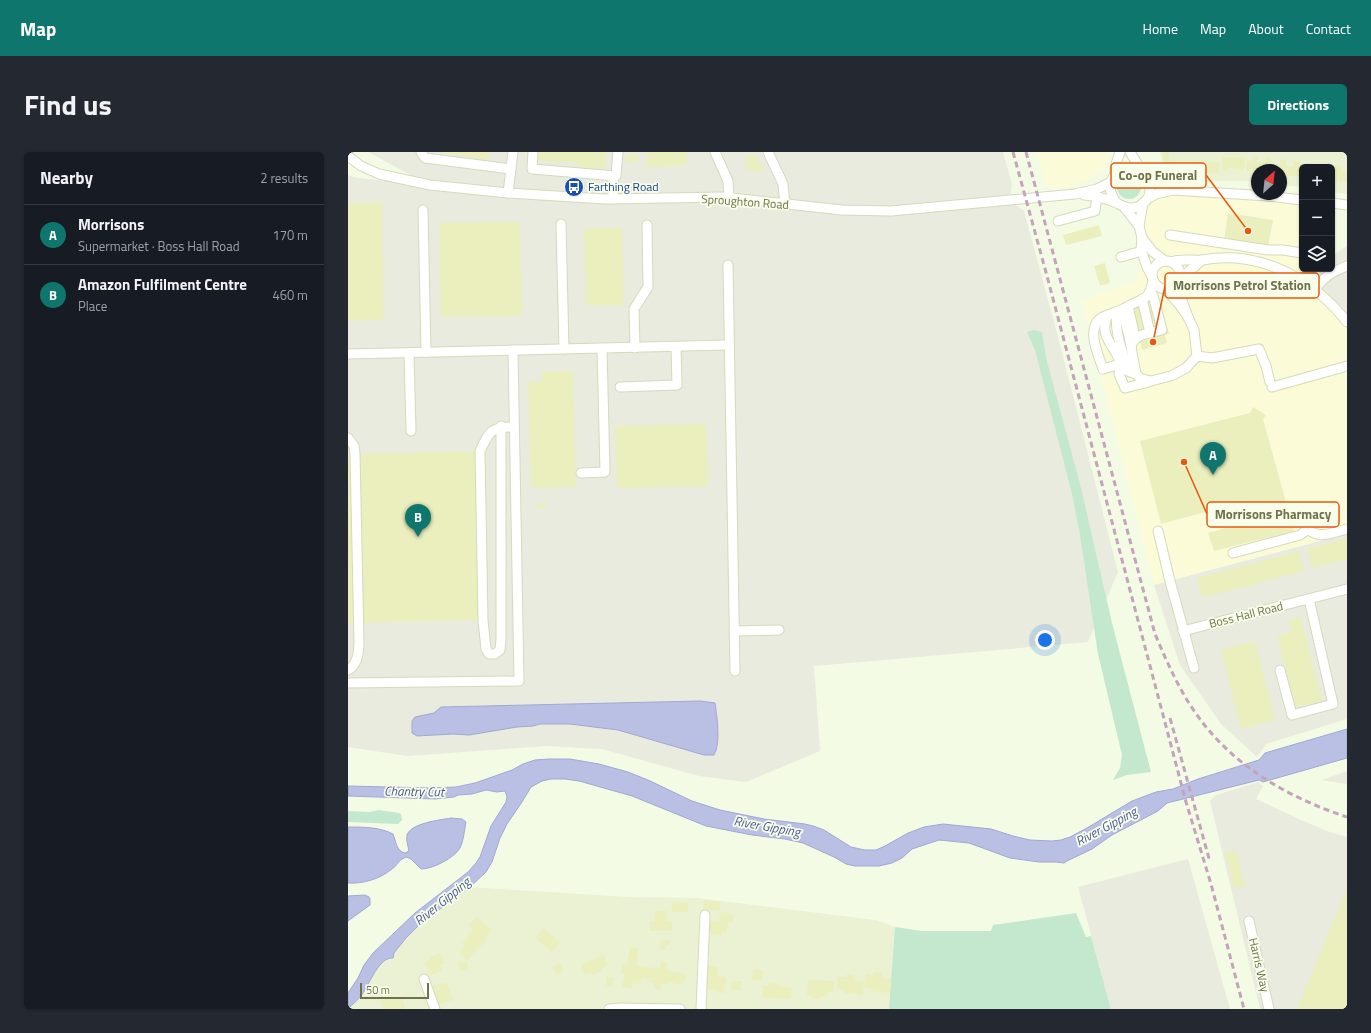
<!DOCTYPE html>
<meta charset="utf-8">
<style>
body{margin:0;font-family:"Titillium Web",sans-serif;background:#242831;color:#f1f3f6}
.controls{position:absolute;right:12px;top:12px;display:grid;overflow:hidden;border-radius:6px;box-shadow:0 1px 3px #0004}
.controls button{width:36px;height:36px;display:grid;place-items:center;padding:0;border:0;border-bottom:1px solid #363941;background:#171b24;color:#f1f3f6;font:20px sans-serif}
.compass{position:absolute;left:903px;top:12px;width:36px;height:36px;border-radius:50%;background:#171b24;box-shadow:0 1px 3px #0004;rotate:27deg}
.scale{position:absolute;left:12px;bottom:10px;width:69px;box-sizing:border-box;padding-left:4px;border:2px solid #70724b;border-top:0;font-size:11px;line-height:14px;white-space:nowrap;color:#70724b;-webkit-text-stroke:3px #f8feea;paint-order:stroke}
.you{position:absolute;left:697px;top:488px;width:14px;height:14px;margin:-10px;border:3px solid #fff;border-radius:50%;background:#1a73e8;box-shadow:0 0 0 6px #1a73e833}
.badge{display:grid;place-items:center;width:26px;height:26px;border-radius:50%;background:#0f766e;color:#fff;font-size:13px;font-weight:700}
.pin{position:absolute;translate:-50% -33px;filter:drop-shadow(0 1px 2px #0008)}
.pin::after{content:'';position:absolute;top:21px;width:14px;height:12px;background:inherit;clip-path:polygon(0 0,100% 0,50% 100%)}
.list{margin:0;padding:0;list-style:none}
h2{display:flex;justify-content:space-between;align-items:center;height:52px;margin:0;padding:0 16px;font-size:17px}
h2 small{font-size:13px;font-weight:400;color:#9ea1a6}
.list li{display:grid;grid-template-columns:26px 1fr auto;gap:12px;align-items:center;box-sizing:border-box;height:60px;padding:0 16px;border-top:1px solid #363941}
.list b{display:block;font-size:15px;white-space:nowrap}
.list p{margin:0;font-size:13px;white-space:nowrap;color:#9ea1a6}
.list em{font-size:13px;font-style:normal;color:#9ea1a6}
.icon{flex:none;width:22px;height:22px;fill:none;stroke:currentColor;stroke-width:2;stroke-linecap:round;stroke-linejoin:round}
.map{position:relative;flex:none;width:999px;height:857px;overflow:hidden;border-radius:6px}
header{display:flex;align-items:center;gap:24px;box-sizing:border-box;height:56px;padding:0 20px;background:#0f766e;color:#fff}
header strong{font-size:19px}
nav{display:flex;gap:22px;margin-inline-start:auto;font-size:14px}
.intro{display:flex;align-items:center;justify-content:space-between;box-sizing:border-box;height:96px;padding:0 24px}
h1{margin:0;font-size:28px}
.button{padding:10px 18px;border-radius:6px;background:#0f766e;color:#fff;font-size:14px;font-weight:700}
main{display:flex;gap:24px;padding:0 24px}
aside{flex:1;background:#171b24;border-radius:6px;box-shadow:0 1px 3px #0004}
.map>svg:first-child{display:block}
.residential{fill:#eaf2d3}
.commercial{fill:#fbfbd8}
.industrial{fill:#e8ebde}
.green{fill:#c3e8ce}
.water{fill:#bac0e3;stroke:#a1a8d4}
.building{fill:#eaefbd}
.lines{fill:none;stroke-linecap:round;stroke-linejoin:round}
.minor-casing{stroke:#d5dabb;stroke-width:11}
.minor{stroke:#fff;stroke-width:9}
.rail{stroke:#c4a3bc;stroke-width:3;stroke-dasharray:6 4;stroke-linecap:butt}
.labels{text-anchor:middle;stroke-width:3.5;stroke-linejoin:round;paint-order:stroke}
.transit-label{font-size:12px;fill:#164399;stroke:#f8feea;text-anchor:start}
.street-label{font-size:12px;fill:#70724b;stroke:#f8feea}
.water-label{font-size:13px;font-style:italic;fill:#4f5999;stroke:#f8feea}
.leader{fill:none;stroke:#e8590c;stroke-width:1.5}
.callout-dot{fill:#e8590c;stroke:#f8feea;stroke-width:1.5}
.callout{fill:#f8feea;stroke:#e8590c;stroke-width:1.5}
.callout-label{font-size:13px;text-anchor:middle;font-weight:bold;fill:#70724b}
</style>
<header>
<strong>Map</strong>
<nav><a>Home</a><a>Map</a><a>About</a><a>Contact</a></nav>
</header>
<div class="intro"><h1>Find us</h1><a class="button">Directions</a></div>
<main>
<aside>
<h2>Nearby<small>2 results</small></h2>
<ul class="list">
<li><span class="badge">A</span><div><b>Morrisons</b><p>Supermarket · Boss Hall Road</p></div><em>170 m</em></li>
<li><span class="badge">B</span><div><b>Amazon Fulfilment Centre</b><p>Place</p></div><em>460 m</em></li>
</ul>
</aside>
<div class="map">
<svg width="999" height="857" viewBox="0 0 999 857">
<rect width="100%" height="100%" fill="#f4fbe4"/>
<g class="residential">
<polygon points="812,0 999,0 999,42 984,40 984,15 954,15 954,35 933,33 933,18 909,18 909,30 898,29 819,29"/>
<polygon points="122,735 281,745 350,746 528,768 547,775 542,857 1,857 3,853 8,850 15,842 31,813 42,806 58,786 73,771"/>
</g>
<g class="commercial">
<polygon points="689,0 763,0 758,14 739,29 720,35 698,34"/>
<polygon points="802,36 954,48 954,117 961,117 959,126 967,137 999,170 999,382 806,433 734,149 789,129 792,105 786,56 799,47"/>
</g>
<g class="industrial">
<polygon points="20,0 655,0 664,32 662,49 676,59 709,181 770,420 740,490 466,514 472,599 398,630 351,624 254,597 199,594 59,604 0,595 0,23 9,26 81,33"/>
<polygon points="999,94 999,170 967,132 973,117 984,117 984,104"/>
<polygon points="999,382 999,567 918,592 909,605 873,572 832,513 806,433"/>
<polygon points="999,619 999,632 974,628"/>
<polygon points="910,630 915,634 908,647 953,668 979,679 999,685 999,857 912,857 862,649 868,643"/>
<polygon points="840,707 882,857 763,857 730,735"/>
</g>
<g class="green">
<circle cx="781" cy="35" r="12"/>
<polygon points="686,178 694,180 698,206 732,332 765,475 803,620 779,623 765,628 772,616 774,603 750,502 732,383 724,342 687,198 679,180"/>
<polygon points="31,658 51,661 53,662 54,668 50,672 0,670 0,659 21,660"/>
<polygon points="728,761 738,785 743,784 763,857 541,857 547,775 574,779 643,779 645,773"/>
</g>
<g class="water">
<path d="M352 549 367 551C369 565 373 591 366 603H356L270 578 222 572H192L185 574 169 575 121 583 105 582 69 584 64 581V569L67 565 86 561 93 555Z"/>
<path d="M999 577V606L915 630 911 628 819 651 810 659 764 683 744 697 719 709 716 711 708 710H691L662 706 621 691 591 688 564 697 554 706 544 711 531 714H507L498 712 486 705 455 691 437 687 404 683 358 674 284 644 231 629 217 627H203L194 629 183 635 174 650 159 672 152 686 144 710 138 720 122 735 73 771 58 786 46 801 45 806C31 805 22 831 15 841 11 848 4 852 0 857V841L10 826 16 813 25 801 67 761 120 720 128 711 132 705 143 674 158 650 159 645 157 639 149 640 138 638 124 642 110 643 106 645 87 647 0 644V634L81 636 108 635 127 631 164 618 175 612 187 608 201 607H222L251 612 280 620 300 628 344 649 372 658 416 667 457 672 465 674 476 678 503 695 517 698H528L537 694 560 681 576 675 595 672 643 677 665 684 682 688 704 689 713 688 722 685 739 676 784 649 808 640 825 637 850 627 911 608 917 601Z"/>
<path d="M103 666 114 667 118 670C116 679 116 688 112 696 106 706 85 717 73 717L63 707 58 705C48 710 51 712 44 717 32 727 15 732 0 731V675C15 675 32 675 45 682 48 689 48 699 57 701L61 699C60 694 58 688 59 683 63 671 92 668 103 666Z"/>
<polygon points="17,743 21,745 22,747 22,753 0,769 0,744"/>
</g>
<g class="building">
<polygon points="91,0 142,0 140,8"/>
<polygon points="189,0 258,0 257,16 230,15 231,11 188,8"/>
<polygon points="299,0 338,0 339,13 299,15"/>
<polygon points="815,0 821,0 821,9 829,9 829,19 818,19 818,9 815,9"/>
<polygon points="277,3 290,3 290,10 278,10"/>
<polygon points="398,3 410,4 409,15 414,12 417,18 409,19 397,18"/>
<polygon points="904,4 910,5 909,10 913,10 917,11 918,5 923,6 923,11 927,12 926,18 909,18 909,20 898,19 899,9 903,9"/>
<polygon points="874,5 897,5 896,19 891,18 891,17 880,16 880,18 874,18"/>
<polygon points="932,7 938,8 938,13 941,14 946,14 946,9 952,9 951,15 954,15 954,25 933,23 933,18 927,18 928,12 932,13"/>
<rect x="831" y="9" width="12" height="11"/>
<rect x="845" y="9" width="11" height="11"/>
<rect x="859" y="10" width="12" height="11"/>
<polygon points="988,13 994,14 993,19 999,20 999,30 984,29 984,18 988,19"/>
<polygon points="34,50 36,168 0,169 0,51"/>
<polygon points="880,61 925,68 920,96 876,89"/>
<polygon points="172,70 174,164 93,165 91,71"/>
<polygon points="751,73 754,84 718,93 715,83"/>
<polygon points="236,76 274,76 276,153 238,153"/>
<polygon points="757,111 762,131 752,134 746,114"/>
<polygon points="812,148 821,182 817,183 819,191 794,198 792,189 778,157"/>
<polygon points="225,219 228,335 183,335 180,230 194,230 194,220"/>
<polygon points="905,255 918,263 915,267 946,379 866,399 860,381 878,376 872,356 813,372 792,289 902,261"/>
<polygon points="358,272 360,334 269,336 267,274"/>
<polygon points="138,299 141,468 0,471 0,302"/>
<rect x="188" y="352" width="10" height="4"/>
<polygon points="999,386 999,407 964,416 959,397"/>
<polygon points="951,399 956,419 854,446 849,426"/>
<polygon points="952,465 974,548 948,555 929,484 944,480 941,467"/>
<polygon points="907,489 927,568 893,577 873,498"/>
<polygon points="888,698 897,734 886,736 877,701"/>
<polygon points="999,736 999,857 949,857"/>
<polygon points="356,749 372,750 372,759 355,758"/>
<rect x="324" y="750" width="16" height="10"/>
<polygon points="307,759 319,759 319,769 324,769 324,779 302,779 302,769 307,769"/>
<polygon points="372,760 380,761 380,762 386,763 385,771 380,770 379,780 374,780 374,783 362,782 363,779 360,779 361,769 371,770"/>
<polygon points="129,765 144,778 137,786 139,788 119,808 111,800 117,794 114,791 121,784 119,782 125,777 121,773"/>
<polygon points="196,776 212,790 204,800 187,786"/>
<polygon points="313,787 322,789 322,793 318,793 318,798 311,797"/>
<polygon points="282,795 291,797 288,813 312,817 313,809 319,810 318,818 338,822 335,833 320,830 320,833 314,832 313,838 306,836 307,831 300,829 300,828 293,826 292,832 286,831 286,827 284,837 274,835 277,822 273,821 275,811 279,812"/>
<polygon points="93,801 96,811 92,813 94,819 82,823 80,815 78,816 76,810 82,808 81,805"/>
<polygon points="256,803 260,814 253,817 254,819 244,823 243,820 237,823 233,812"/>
<polygon points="119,809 120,818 112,819 110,811"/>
<polygon points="211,811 216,818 209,823 204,816"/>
<polygon points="359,814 370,815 369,824 378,825 377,841 370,840 370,838 358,837"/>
<polygon points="405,817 415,818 414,828 404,828"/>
<polygon points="526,820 535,821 534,826 543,827 542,841 523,839 523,836 516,835 518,822 525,823"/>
<polygon points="499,822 507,823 507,828 516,829 515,843 496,841 496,838 489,837 490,825 498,825"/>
<rect x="258" y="825" width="7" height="9"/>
<polygon points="460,828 486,829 485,840 480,839 479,845 472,844 472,847 465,846 465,844 459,843"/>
<polygon points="384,829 394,829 393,839 383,838"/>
<polygon points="99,830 105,848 91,852 85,834"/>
<polygon points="424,830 429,831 429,834 440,835 439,836 444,836 443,846 439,846 439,847 414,845 415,833 420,834 420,831"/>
<polygon points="47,844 48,848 54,846 57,857 35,857 32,849"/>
</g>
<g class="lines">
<g class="minor-casing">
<g id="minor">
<polyline points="73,0 77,6 163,17"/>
<polyline points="185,0 184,17 268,24 270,0"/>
<polyline points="367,0 380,29 381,46"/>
<polyline points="420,0 435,32 437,52"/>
<polyline points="782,0 795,21"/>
<polyline points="0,4 13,14 31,22 82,33 160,41 257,47 375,45 494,58 543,59 727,42 749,37 763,30"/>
<polyline points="767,22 767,15 772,0"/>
<polyline points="265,24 265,47"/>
<polyline points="160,41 165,0"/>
<path d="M736 43C747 44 757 46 766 50 771 52 775 55 781 56 791 57 802 49 802 38 802 34 801 30 800 26"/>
<polyline points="799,47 808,42 825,38 920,44 954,48"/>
<path d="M768 50C763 43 760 36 764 27 770 15 786 13 796 21 799 24 801 27 805 29 812 33 819 35 825 38"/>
<polyline points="795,51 791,74 794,86 793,97 799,115 804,124"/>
<polyline points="984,51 999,53"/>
<polyline points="776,55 791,74"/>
<polyline points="75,58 78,200"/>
<polyline points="710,69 747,59 749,44"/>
<polyline points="213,72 216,197"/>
<polyline points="822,83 920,98 935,98 954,101"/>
<polyline points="794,86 805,100 817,109"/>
<polyline points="773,105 794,99"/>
<circle cx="818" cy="123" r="14"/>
<path d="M823 110C833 106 844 109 854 108 865 106 876 105 888 106 932 110 972 135 999 170"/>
<polyline points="380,113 387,519"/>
<path d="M805 128C804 135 802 142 797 146 790 151 780 151 775 160L776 165 781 184 788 222 793 227 803 229 823 224 838 216 849 204"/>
<polyline points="831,128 854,108"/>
<polyline points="817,137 831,152 840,165 832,143 830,130"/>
<path d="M967 137C977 124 984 120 999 114"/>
<polyline points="794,147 802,181"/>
<polyline points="780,154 787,185"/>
<path d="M769 160C766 176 774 208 785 220"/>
<path d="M760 163C752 179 760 188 768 201 775 214 772 218 788 222"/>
<polyline points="840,165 846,178 849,204 864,206 911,197 918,214 922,230"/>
<path d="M783 194C788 181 802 181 814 178L806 147 803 139"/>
<polyline points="287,196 286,157 300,135 299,73"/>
<polyline points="61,201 63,279"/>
<polyline points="0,202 380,193"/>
<path d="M772 212 755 217C750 202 738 177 753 166 760 162 770 160 777 156"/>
<polyline points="772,214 771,222 777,236 801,230"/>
<polyline points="272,235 329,233 328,195"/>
<polyline points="924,235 999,214"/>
<path d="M153 274V487L152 498 147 502H141L138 497 135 468 132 299C141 280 143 274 166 275"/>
<path d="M0 286 6 294 7 302 11 490C11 500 10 513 0 518"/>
<polyline points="233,321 257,320 254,196"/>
<polyline points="810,379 822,429 846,516"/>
<path d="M885 401 952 383 960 377C971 388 986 380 999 377"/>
<polyline points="386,479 431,478"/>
<polyline points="835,479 999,437"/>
<polyline points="932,518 944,563 985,552 961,447"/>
<polyline points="0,531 171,529 165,198"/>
<polyline points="901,769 921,857"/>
<polyline points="76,827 87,857"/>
<polyline points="261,857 272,856 332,857"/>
<polyline points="353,857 357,763"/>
</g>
</g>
<use href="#minor" class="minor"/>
<g class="rail">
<polyline points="665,0 699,124 838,650 863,732 896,857"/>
<path d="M678 0 807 482C819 510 831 538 849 563 885 614 941 646 999 665"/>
<polyline points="822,566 862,710"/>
</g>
</g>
<defs>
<g id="bus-disc" transform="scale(1)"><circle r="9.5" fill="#1a4fb4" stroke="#f8feea"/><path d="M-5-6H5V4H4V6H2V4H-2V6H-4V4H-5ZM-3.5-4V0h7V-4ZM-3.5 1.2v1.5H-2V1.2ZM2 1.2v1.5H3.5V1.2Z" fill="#fff"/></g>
</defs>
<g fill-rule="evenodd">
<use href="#bus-disc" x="226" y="35"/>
</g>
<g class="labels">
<g class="transit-label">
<text x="240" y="39">Farthing Road</text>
</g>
<g class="street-label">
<text transform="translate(397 50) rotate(4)" y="4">Sproughton Road</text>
<text transform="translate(898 463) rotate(-14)" y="4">Boss Hall Road</text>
<text transform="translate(911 813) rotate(77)" y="4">Harris Way</text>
</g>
<g class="water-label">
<text transform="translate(66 639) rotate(1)" y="5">Chantry Cut</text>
<text transform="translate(419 674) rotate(10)" y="5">River Gipping</text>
<text transform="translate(758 674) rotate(-28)" y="5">River Gipping</text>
<text transform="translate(94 749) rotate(-39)" y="5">River Gipping</text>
</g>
</g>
<path class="leader" d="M900 79L858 23M805 190L817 134M836 310L859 362"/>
<g class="callout-dot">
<circle cx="900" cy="79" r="4"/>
<circle cx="805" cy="190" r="4"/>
<circle cx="836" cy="310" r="4"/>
</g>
<g class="callout">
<rect x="763" y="11" width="95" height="25" rx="4"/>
<rect x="817" y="121" width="154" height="25" rx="4"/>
<rect x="859" y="350" width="132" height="25" rx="4"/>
</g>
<g class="callout-label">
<text x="810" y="28">Co-op Funeral</text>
<text x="894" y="138">Morrisons Petrol Station</text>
<text x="925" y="367">Morrisons Pharmacy</text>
</g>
</svg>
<div class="controls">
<button>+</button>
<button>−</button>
<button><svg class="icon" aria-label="layers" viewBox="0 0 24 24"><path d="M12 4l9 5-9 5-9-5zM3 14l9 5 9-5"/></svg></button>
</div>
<svg class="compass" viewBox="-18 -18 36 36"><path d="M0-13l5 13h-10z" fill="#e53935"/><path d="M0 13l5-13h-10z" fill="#9ea1a6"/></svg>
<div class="scale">50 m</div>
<div class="you"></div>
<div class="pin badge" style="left:865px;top:323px">A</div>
<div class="pin badge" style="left:70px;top:385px">B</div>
</div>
</main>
